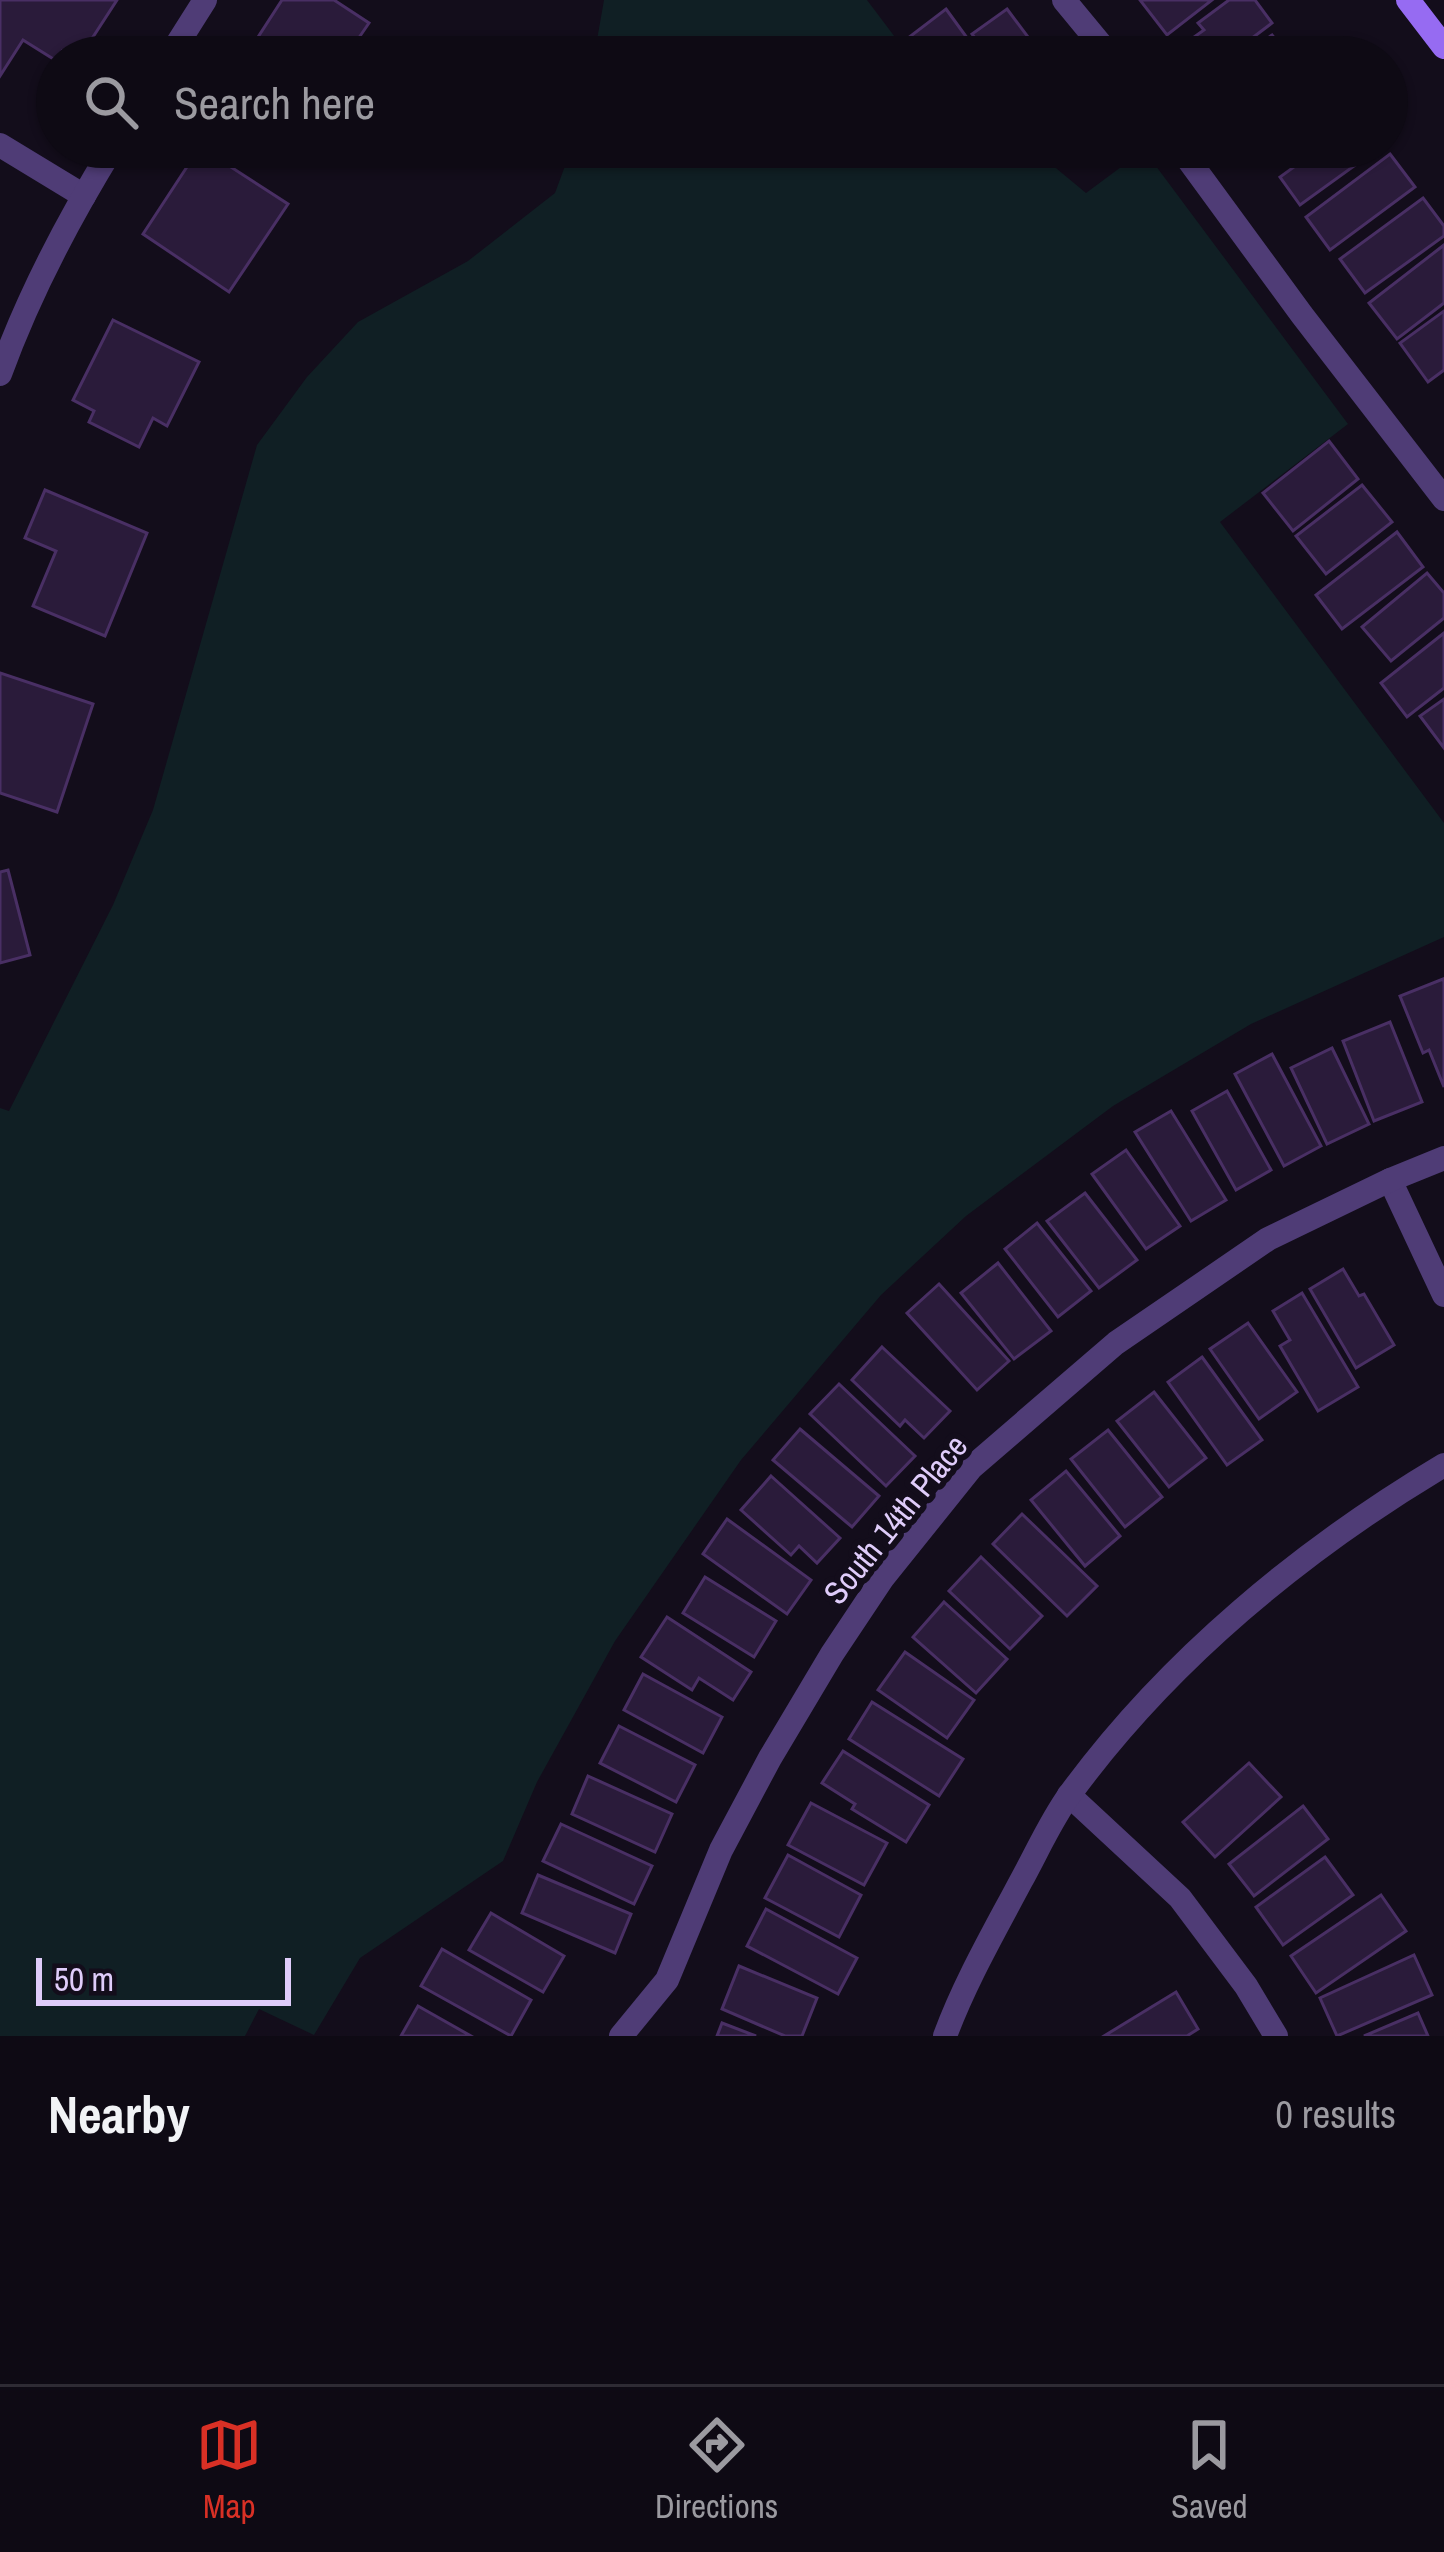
<!DOCTYPE html>
<style>
body{margin:0;font-family:"Archivo Narrow",sans-serif;background:#1c1822;color:#f1f3f6}
.scale{position:absolute;left:36px;bottom:30px;width:255px;box-sizing:border-box;padding-left:12px;border:6px solid #dfccfa;border-top:0;font-size:33px;line-height:42px;white-space:nowrap;color:#dfccfa;-webkit-text-stroke:9px #130d1b;paint-order:stroke}
.list{margin:0;padding:0;list-style:none}
h2{display:flex;justify-content:space-between;align-items:center;height:156px;margin:0;padding:0 48px;font-size:51px}
h2 small{font-size:39px;font-weight:400;color:#9b9aa0}
.icon{flex:none;width:66px;height:66px;fill:none;stroke:currentColor;stroke-width:2;stroke-linecap:round;stroke-linejoin:round}
.map{position:relative;flex:none;width:1444px;height:2036px;overflow:hidden}
.search{position:absolute;background:#0e0a14;box-shadow:0 3px 9px #0004;left:36px;right:36px;top:36px;height:132px;display:flex;align-items:center;gap:30px;box-sizing:border-box;padding:0 42px;border-radius:66px;color:#9b9aa0;font-size:45px}
.sheet{height:348px;background:#0e0a14}
nav{display:flex;justify-content:space-around;align-items:center;box-sizing:border-box;height:168px;border-top:3px solid #2e2b34;background:#0e0a14;font-size:33px;color:#9b9aa0}
nav a{display:grid;justify-items:center;gap:6px}
nav .on{color:#d93025}
.map>svg:first-child{display:block}
.green{fill:#101f24}
.building{fill:#2a1b3a;stroke:#492f64;stroke-width:3}
.lines{fill:none;stroke-linecap:round;stroke-linejoin:round}
.minor{stroke:#4f3c76;stroke-width:24}
.tertiary{stroke:#4f3c76;stroke-width:24}
.secondary{stroke:#966bf2;stroke-width:24}
.labels{text-anchor:middle;stroke-width:12;stroke-linejoin:round;paint-order:stroke}
.street-label{font-size:33px;fill:#dfccfa;stroke:#130d1b}
</style>
<div class="map">
<svg width="1444" height="2036" viewBox="0 0 1444 2036">
<rect width="100%" height="100%" fill="#130d1b"/>
<g class="green">
<polygon points="604,0 867,0 910,57 594,57"/>
<polygon points="572,147 978,147 983,153 1045,159 1086,193 1144,150 1348,424 1220,522 1444,823 1444,937 1251,1024 1113,1106 966,1216 881,1295 741,1460 615,1641 537,1782 503,1861 360,1958 314,2035 259,2009 245,2036 0,2036 0,1108 9,1111 113,905 153,810 257,445 307,377 358,322 468,261 555,193"/>
</g>
<g class="building">
<polygon points="0,0 117,0 80,57 71,57 62,51 55,60 23,40 0,76"/>
<polygon points="282,0 334,0 369,23 356,42 372,52 369,57 245,57"/>
<polygon points="1140,0 1212,0 1167,35"/>
<polygon points="1229,0 1255,0 1272,23 1227,57 1187,57 1180,47 1204,30 1198,23"/>
<polygon points="946,9 981,57 922,57 908,38"/>
<polygon points="1007,9 1043,57 989,57 972,34"/>
<polygon points="1272,35 1289,57 1243,57"/>
<polygon points="200,147 288,204 229,292 143,234"/>
<polygon points="1255,147 1290,147 1268,164"/>
<polygon points="1302,147 1367,147 1372,153 1300,205 1280,177 1305,159 1298,150"/>
<polygon points="1390,154 1415,187 1330,250 1306,217"/>
<polygon points="1423,198 1444,226 1444,236 1365,293 1340,259"/>
<polygon points="1444,245 1444,303 1397,339 1369,303"/>
<polygon points="1444,311 1444,370 1428,382 1400,343"/>
<polygon points="113,320 199,362 167,426 153,418 139,447 89,422 94,411 73,400"/>
<polygon points="1329,441 1358,479 1293,531 1263,493"/>
<polygon points="1362,485 1392,522 1326,574 1296,536"/>
<polygon points="45,490 147,533 105,636 33,606 56,551 25,538"/>
<polygon points="1397,532 1423,567 1342,629 1316,595"/>
<polygon points="1427,573 1444,593 1444,618 1391,661 1362,627"/>
<polygon points="1444,633 1444,688 1407,717 1381,683"/>
<polygon points="0,673 93,704 57,812 0,793"/>
<polygon points="1444,699 1444,748 1420,716"/>
<polygon points="8,870 30,955 0,963 0,872"/>
<polygon points="1443,979 1444,982 1444,1087 1429,1050 1423,1053 1400,996"/>
<polygon points="1390,1022 1422,1102 1374,1121 1343,1041"/>
<polygon points="1332,1048 1369,1124 1327,1144 1291,1068"/>
<polygon points="1272,1054 1321,1146 1284,1166 1235,1074"/>
<polygon points="1227,1091 1271,1170 1236,1190 1192,1111"/>
<polygon points="1171,1111 1226,1200 1191,1221 1135,1132"/>
<polygon points="1126,1150 1180,1226 1146,1249 1092,1174"/>
<polygon points="1085,1193 1137,1260 1099,1288 1047,1221"/>
<polygon points="1037,1223 1091,1291 1058,1317 1005,1249"/>
<polygon points="998,1263 1051,1331 1014,1359 961,1293"/>
<polygon points="1343,1269 1359,1296 1364,1294 1394,1345 1356,1368 1310,1289"/>
<polygon points="939,1284 1009,1361 977,1390 907,1313"/>
<polygon points="1302,1293 1358,1387 1318,1411 1280,1346 1290,1340 1273,1311"/>
<polygon points="1248,1323 1297,1392 1259,1419 1210,1349"/>
<polygon points="882,1347 950,1411 924,1438 905,1420 900,1426 852,1380"/>
<polygon points="1202,1357 1262,1440 1227,1465 1168,1382"/>
<polygon points="839,1384 915,1456 886,1486 810,1414"/>
<polygon points="1154,1392 1206,1458 1169,1487 1117,1421"/>
<polygon points="800,1429 879,1496 852,1527 773,1460"/>
<polygon points="1108,1430 1162,1497 1125,1527 1071,1459"/>
<polygon points="1066,1471 1120,1536 1085,1566 1031,1500"/>
<polygon points="771,1476 840,1538 817,1563 799,1546 791,1555 741,1510"/>
<polygon points="1022,1514 1097,1586 1067,1616 993,1544"/>
<polygon points="727,1519 811,1580 787,1614 703,1554"/>
<polygon points="981,1557 1042,1616 1010,1649 949,1591"/>
<polygon points="705,1577 776,1621 754,1657 683,1613"/>
<polygon points="944,1602 1007,1659 976,1693 913,1637"/>
<polygon points="667,1617 751,1672 733,1700 699,1678 692,1690 641,1657"/>
<polygon points="905,1652 974,1700 947,1738 878,1690"/>
<polygon points="643,1674 722,1717 703,1753 624,1710"/>
<polygon points="872,1702 963,1759 939,1796 849,1739"/>
<polygon points="619,1726 695,1765 676,1802 600,1763"/>
<polygon points="843,1751 929,1805 906,1842 852,1809 855,1804 822,1783"/>
<polygon points="1249,1763 1281,1797 1215,1857 1183,1822"/>
<polygon points="588,1776 672,1814 655,1852 572,1814"/>
<polygon points="811,1803 887,1843 864,1885 788,1845"/>
<polygon points="1303,1806 1328,1839 1254,1896 1229,1864"/>
<polygon points="561,1824 652,1866 634,1904 543,1861"/>
<polygon points="788,1855 861,1895 839,1937 765,1898"/>
<polygon points="1325,1857 1353,1895 1283,1945 1256,1907"/>
<polygon points="538,1875 631,1914 615,1953 522,1913"/>
<polygon points="1381,1895 1406,1931 1316,1993 1291,1956"/>
<polygon points="766,1909 857,1958 838,1994 747,1946"/>
<polygon points="491,1913 564,1956 543,1992 469,1950"/>
<polygon points="442,1949 531,2000 511,2036 421,1986"/>
<polygon points="1414,1955 1432,1995 1337,2036 1320,1998"/>
<polygon points="739,1966 817,1998 802,2036 785,2036 722,2009"/>
<polygon points="1176,1992 1198,2029 1187,2036 1104,2036"/>
<polygon points="418,2006 471,2036 401,2036"/>
<polygon points="1418,2013 1428,2036 1364,2036"/>
<polygon points="722,2023 756,2036 717,2036"/>
</g>
<g class="lines">
<g class="minor">
<polyline points="1064,0 1111,57"/>
<polyline points="169,57 205,0"/>
<polyline points="0,145 84,196"/>
<polyline points="1179,147 1302,315 1444,499"/>
<path d="M0 374C29 294 68 220 113 147"/>
<polyline points="1390,1180 1444,1295"/>
<polyline points="1069,1795 1180,1898 1246,1986 1276,2036"/>
<polyline points="621,2036 667,1980 721,1850 770,1758 832,1654 882,1579 971,1468 1116,1343 1268,1239 1390,1180 1444,1158"/>
</g>
<path class="tertiary" d="M945 2036C965 1982 994 1932 1021 1881 1037 1852 1051 1820 1070 1794 1168 1660 1303 1549 1444 1465"/>
<polyline class="secondary" points="1408,0 1444,47"/>
</g>
<g class="labels">
<g class="street-label">
<text transform="translate(895 1519) rotate(-51)" y="12">South 14th Place</text>
</g>
</g>
</svg>
<div class="scale">50 m</div>
<div class="search"><svg class="icon" aria-label="search" viewBox="0 0 24 24"><circle cx="10" cy="10" r="6"/><path d="M15 15l6 6"/></svg>Search here</div>
</div>
<section class="sheet">
<h2>Nearby<small>0 results</small></h2>
<ul class="list">
</ul>
</section>
<nav>
<a class="on"><svg class="icon" aria-label="map" viewBox="0 0 24 24"><path d="M3 6l6-2 6 2 6-2v14l-6 2-6-2-6 2zM9 4v14M15 6v14"/></svg>Map</a>
<a><svg class="icon" aria-label="directions" viewBox="0 0 24 24"><path d="M12 3l9 9-9 9-9-9zM9 14v-3h6M13 9l2 2-2 2"/></svg>Directions</a>
<a><svg class="icon" aria-label="saved" viewBox="0 0 24 24"><path d="M7 4h10v16l-5-4-5 4z"/></svg>Saved</a>
</nav>
